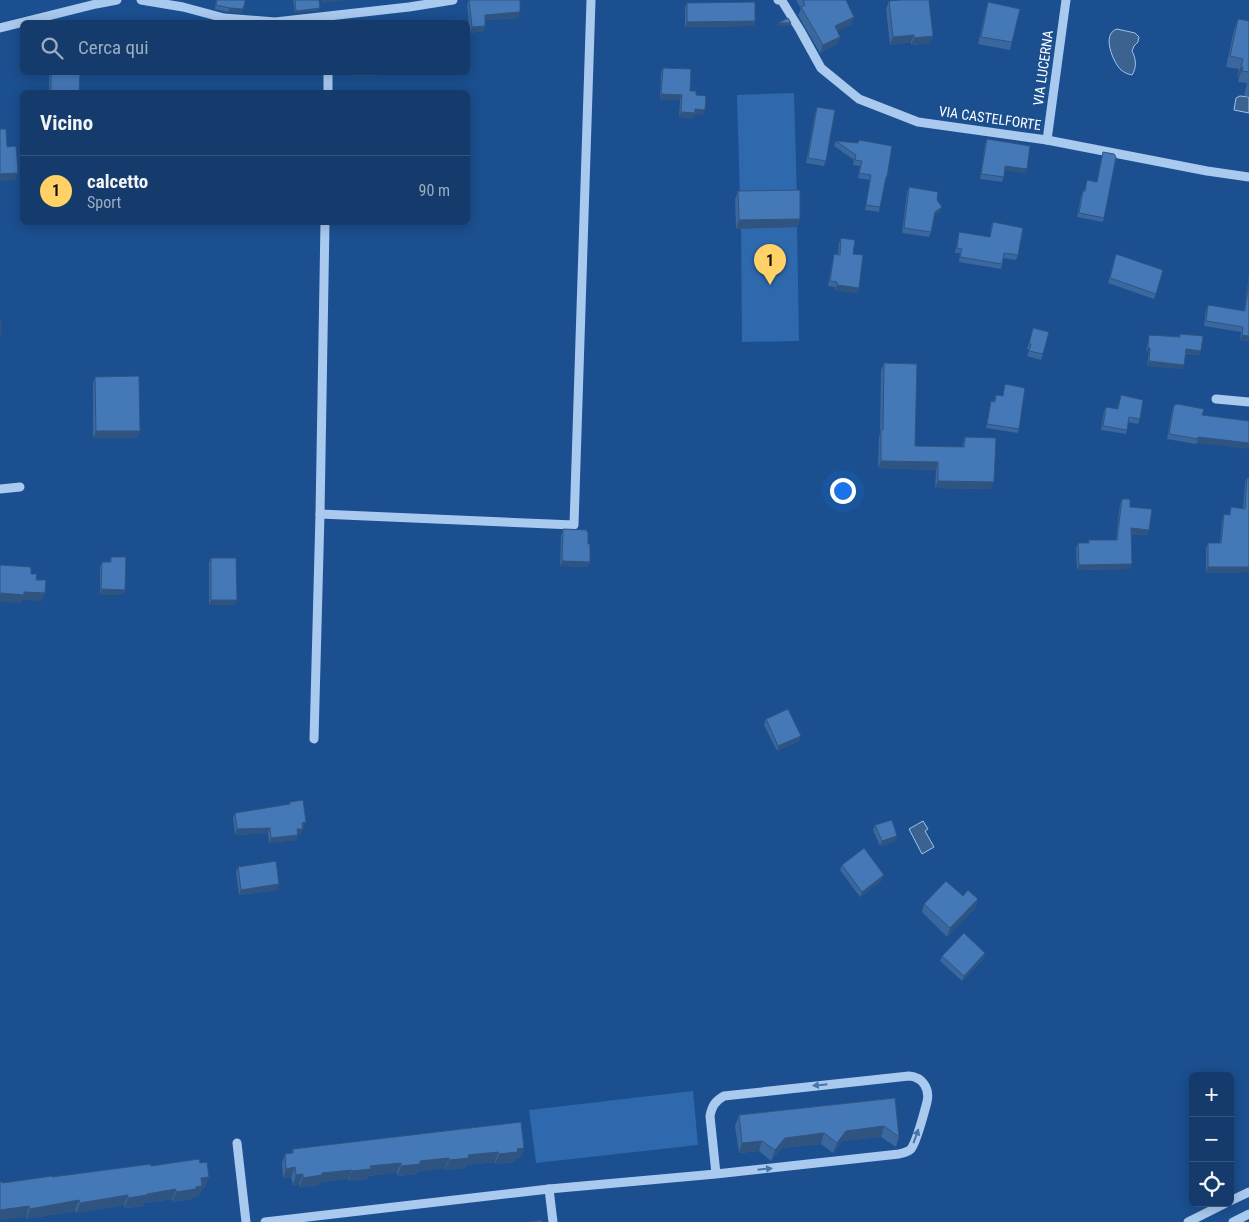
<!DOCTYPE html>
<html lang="it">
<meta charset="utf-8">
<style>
body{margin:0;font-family:"Roboto Condensed",sans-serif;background:#214673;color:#f1f3f6}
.controls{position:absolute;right:15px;bottom:15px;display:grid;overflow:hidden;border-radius:8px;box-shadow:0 2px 12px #0003}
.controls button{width:45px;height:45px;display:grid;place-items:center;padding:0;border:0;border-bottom:1px solid #33557e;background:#143b6b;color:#f1f3f6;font:25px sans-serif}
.you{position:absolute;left:842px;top:490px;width:18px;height:18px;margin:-12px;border:4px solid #fff;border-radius:50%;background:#1a73e8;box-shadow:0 0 0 8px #1a73e833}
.badge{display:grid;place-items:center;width:32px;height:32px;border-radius:50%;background:#ffd166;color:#111;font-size:16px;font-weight:700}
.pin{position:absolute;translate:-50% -41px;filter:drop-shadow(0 1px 2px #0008)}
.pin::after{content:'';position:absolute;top:26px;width:18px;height:15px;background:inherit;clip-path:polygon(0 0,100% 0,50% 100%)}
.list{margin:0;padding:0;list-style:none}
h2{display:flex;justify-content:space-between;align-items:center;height:65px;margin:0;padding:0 20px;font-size:21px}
h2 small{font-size:16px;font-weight:400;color:#9dadc1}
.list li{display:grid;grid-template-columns:32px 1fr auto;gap:15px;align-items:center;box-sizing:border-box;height:70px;padding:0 20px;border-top:1px solid #33557e}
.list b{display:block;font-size:19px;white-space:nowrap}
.list p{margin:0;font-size:16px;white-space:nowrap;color:#9dadc1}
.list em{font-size:16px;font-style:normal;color:#9dadc1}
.icon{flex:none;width:28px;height:28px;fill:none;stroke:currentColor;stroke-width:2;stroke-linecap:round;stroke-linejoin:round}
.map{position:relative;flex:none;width:1249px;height:1222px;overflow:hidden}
.search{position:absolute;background:#143b6b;box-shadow:0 2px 12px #0003;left:20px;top:20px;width:450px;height:55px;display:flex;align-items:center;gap:12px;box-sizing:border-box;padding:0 18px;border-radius:8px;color:#9dadc1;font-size:19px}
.panel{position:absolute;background:#143b6b;box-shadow:0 2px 12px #0003;left:20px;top:90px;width:450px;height:135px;border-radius:8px}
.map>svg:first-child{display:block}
.green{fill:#2e69ad}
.water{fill:#3c6290;stroke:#9cc4f0}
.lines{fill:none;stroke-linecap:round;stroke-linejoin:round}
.minor{stroke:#a9c9ee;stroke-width:9}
.wall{fill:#3a679d}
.shaded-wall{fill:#305480}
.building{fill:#4478b7;stroke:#305480}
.oneway{fill:#4674ac}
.labels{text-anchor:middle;stroke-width:4;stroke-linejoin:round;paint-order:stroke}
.street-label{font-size:14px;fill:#fff;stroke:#1b4f8f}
</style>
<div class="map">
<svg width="1249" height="1222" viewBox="0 0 1249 1222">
<rect width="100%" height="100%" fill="#1b4f8f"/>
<g class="green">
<polygon points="794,93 797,198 740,199 737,95"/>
<polygon points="797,227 799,341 742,342 741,228"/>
<polygon points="693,1091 698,1145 536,1163 529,1110"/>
</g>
<g class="water">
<path d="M1117 29 1135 33 1139 37 1138 42 1134 46 1132 51C1136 58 1137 68 1132 75 1128 74 1125 73 1121 70 1113 62 1101 34 1117 29Z"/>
<polygon points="1240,96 1249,97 1249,113 1234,110 1236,98"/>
<polygon points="923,821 928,829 925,831 934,847 922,854 909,829"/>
</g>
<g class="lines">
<g class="minor">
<polyline points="141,0 183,7 224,18 275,22 409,7 453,0"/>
<polyline points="778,0 782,1 800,30 821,68 859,99 918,122 1047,140 1207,171 1249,177"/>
<polyline points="0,28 96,4 117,0"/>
<polyline points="328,92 328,72"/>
<polyline points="1047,140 1066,0"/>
<polyline points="325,222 320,514 574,525 591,0"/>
<polyline points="1216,399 1249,402"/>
<polyline points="0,489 20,487"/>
<polyline points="314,739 320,514"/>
<polyline points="237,1143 246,1222"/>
<polyline points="549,1189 553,1222"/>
<polyline points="1230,1201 1249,1192"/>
<path d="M265 1222 549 1189 716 1174 899 1154C903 1153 908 1152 911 1149 917 1141 924 1113 927 1102 930 1089 923 1077 909 1076L724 1096C715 1101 712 1106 710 1116L716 1174"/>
<polyline points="1188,1222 1226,1203"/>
<polyline points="1233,1222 1249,1214"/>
</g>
</g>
<g class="wall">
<polygon points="216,0 245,0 241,13 228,12 215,9"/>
<polygon points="293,0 319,0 319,10 295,13"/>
<polygon points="469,0 520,0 518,18 485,20 485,26 483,31 470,33 467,4"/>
<polygon points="796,0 846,0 854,17 851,25 837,31 840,37 837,44 820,53 798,15 801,9"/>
<polygon points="889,1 933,36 930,43 911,45 911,42 890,45 886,9"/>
<polygon points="988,2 1012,42 1010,50 978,44 986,9"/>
<polygon points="687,3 755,21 754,26 685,27 685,7"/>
<polygon points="1238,19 1249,21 1249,97 1244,96 1247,83 1238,82 1239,78 1237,77 1239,69 1226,67 1234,30"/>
<polygon points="663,68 696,95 703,115 694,115 693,118 679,117 680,100 660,100 661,73"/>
<polygon points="49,72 80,72 79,92 49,92"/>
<polygon points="817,107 826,161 824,166 806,163 815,113"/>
<polygon points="987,139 1025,173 1005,170 1002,182 980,179 985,144"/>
<polygon points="859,140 887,177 885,183 880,207 879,212 865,210 870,180 858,178 860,166 853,165 854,160 834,146 836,141 858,143"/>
<polygon points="1103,152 1104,218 1103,222 1077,217 1081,196 1083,191 1084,191 1087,180 1097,182"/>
<polygon points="909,187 942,207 940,212 934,216 931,232 929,237 902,233 907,192"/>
<polygon points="738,191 800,219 797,227 736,229 735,199"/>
<polygon points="993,222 1018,255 1016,260 1004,258 1001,269 959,262 960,253 955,253 958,237 959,232 990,237 991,226"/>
<polygon points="841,238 853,254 859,288 858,293 835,290 835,287 828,286 833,258 834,254 838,254 839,243"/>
<polygon points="1116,254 1156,294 1154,299 1108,283"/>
<polygon points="1249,276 1249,341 1240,340 1241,332 1204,326 1206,310 1208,305 1244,311"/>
<polygon points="1033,328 1043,354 1041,360 1027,356 1029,350 1027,349"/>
<polygon points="1180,334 1200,355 1186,354 1184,365 1183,369 1147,366 1149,352 1146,352 1148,340 1149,335 1179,337"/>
<polygon points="884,363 915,446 962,447 965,437 991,489 935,488 936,470 878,468 879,437 880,433 881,370"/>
<polygon points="95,377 140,431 137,438 93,438 93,384"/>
<polygon points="1005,384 1019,429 1018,433 986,428 990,405 991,401 994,401 996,395 1003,396"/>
<polygon points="1121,395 1140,419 1138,424 1128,422 1126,434 1101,430 1104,411 1106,407 1117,409"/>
<polygon points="1174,405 1202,415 1249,421 1197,443 1196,444 1167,439 1172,410"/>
<polygon points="1247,478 1249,478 1249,572 1206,573 1206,548 1208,543 1220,543 1222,520 1224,514 1229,515 1231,507 1243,509 1245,483"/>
<polygon points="1122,499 1130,507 1148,535 1131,534 1130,569 1077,570 1076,548 1078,543 1088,543 1089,540 1116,540 1120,504"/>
<polygon points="563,529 588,567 560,566 561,535"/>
<polygon points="111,557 125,590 123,595 100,595 100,567 102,562 110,562"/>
<polygon points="211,558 237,600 235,605 209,605 209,563"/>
<polygon points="766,719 799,741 777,751 764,725"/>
<polygon points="290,802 304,827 303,828 301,834 298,834 296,840 269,843 268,833 235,835 233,818 235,813 289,805"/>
<polygon points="875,825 895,842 880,846 873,830"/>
<polygon points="842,865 882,880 860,897 840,870"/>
<polygon points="238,867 277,890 239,895 236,872"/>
<polygon points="963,896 978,899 975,908 947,937 922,912 924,904"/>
<polygon points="985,953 983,959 962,981 940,961 942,956"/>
<polygon points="895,1098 899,1137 896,1147 881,1137 842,1141 833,1153 821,1144 782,1148 771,1161 759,1151 739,1153 735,1126 739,1115"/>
<polygon points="524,1148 520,1158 515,1159 514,1162 495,1164 495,1162 466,1165 465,1168 445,1170 445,1168 418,1171 416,1174 397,1176 397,1172 369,1176 367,1179 348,1181 348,1179 320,1182 319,1185 299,1187 299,1184 293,1185 291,1177 283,1178 282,1163 285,1154 292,1153 293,1149"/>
<polygon points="151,1166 205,1187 202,1188 199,1196 193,1197 192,1199 172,1202 172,1199 144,1203 144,1206 124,1208 124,1205 76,1213 75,1211 26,1219 26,1217 3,1183"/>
</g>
<g class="shaded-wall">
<polygon points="322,0 348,0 321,3"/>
<polygon points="230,8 243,9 241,13 228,12"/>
<polygon points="320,8 319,10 295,13 296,11"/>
<polygon points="520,12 518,18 483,20 485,15"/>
<polygon points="854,17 851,25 832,34 835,26"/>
<polygon points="755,21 754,26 685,27 687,22"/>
<polygon points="778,23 791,23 790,26 777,26"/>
<polygon points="485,26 483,31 470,33 472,27"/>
<polygon points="914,35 911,42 890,45 893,37"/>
<polygon points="933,36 930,43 911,45 914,38"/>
<polygon points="840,37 837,44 820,53 823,45"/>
<polygon points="1241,67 1243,67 1239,78 1237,77"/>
<polygon points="353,72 378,72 377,76 352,76"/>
<polygon points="661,94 682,95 680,100 660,100"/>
<polygon points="695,109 705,110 703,115 694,115 693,118 679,117 681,112"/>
<polygon points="1005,166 1027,169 1025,173 1004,170"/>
<polygon points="18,173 16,180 0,181 0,174"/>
<polygon points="942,207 940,212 933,217 935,212"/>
<polygon points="800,219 797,227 736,229 739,220"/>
<polygon points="837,285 859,288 858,293 835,290"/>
<polygon points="1242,335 1249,336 1249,341 1240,340"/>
<polygon points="1148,348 1150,348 1149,352 1146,352"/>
<polygon points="1186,349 1201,351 1200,355 1184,353"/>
<polygon points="1149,361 1184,365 1183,369 1147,366"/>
<polygon points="96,431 140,431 137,438 93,438"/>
<polygon points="1198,437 1249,443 1249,449 1197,443"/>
<polygon points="881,461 938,462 936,470 878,468"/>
<polygon points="938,481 994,482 991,489 935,488"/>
<polygon points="1131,528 1149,530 1148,535 1129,533"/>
<polygon points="562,561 590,562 588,567 560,566"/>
<polygon points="1132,564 1130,569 1077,570 1079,565"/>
<polygon points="1208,567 1249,567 1249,572 1206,573"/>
<polygon points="101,589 125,590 123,595 100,595"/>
<polygon points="24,592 45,593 42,601 22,600 21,603 0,602 0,593"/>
<polygon points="211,600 237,600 235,605 209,605"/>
<polygon points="801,736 799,741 777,751 778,746"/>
<polygon points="306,822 304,827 300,828 302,823"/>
<polygon points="270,828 268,833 235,835 237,829"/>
<polygon points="297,829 303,829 301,834 295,834"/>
<polygon points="298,835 296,840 269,843 271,838"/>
<polygon points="897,836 895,842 880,846 882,841"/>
<polygon points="884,875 882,880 860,897 862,892"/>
<polygon points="279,884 277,890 239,895 241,890"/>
<polygon points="978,899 975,908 947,937 950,928"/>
<polygon points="985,953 983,959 962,981 964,976"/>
<polygon points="884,1126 881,1137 842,1141 833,1153 837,1143 846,1131"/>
<polygon points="824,1133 821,1144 782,1148 771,1161 775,1150 785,1138"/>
<polygon points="762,1141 759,1151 739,1153 742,1143"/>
<polygon points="524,1148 520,1158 515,1159 514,1162 495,1164 499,1154 517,1149"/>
<polygon points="498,1152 495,1162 466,1165 465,1168 445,1170 449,1160 468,1155"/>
<polygon points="449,1158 445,1168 418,1171 416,1174 397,1176 401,1166 420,1161"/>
<polygon points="401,1163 397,1172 369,1176 367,1179 348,1181 352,1171 370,1166"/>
<polygon points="295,1167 291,1177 283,1178 286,1169"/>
<polygon points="352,1170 348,1179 320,1182 319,1185 299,1187 303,1178 322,1173"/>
<polygon points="303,1174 299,1184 293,1185 296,1175"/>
<polygon points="209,1177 205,1187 202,1188 199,1196 193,1197 192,1199 172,1202 176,1192 201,1178"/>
<polygon points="176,1189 172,1199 144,1203 144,1206 124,1208 128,1198 147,1194"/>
<polygon points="128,1195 124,1205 76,1213 80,1203"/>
<polygon points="79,1200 75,1211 26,1219 30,1209"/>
<polygon points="29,1206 26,1217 0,1220 0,1210"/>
</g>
<g class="building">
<polygon points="217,0 245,0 245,2 243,9 230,8 216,5"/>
<polygon points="295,0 319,0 320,8 296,11"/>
<polygon points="469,0 520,0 520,12 485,15 485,26 472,27"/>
<polygon points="803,0 846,0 854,17 835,26 840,37 823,45 801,7 805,5"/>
<polygon points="900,0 929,0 933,36 914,38 914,35 893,37 889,1"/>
<polygon points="755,2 755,21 687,22 687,3"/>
<polygon points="988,2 1020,9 1012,42 981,37"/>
<polygon points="788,18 791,23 778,23"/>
<polygon points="1238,19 1249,21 1249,72 1242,71 1243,67 1241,67 1243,59 1230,56"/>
<polygon points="663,68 691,69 690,91 696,91 696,95 706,96 705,110 695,109 695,113 681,112 682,95 661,94"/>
<polygon points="51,72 80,72 79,92 51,92"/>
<polygon points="817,107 835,110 826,161 808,158"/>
<polygon points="0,129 6,129 7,147 16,146 18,173 0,174"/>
<polygon points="987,139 1030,146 1027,169 1005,166 1004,177 981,174"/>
<polygon points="859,140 892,146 887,177 886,177 880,207 866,205 871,175 859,173 862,161 855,160 856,155 836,141 858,143"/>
<polygon points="1103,152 1114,154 1116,157 1104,218 1079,213 1083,191 1085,191 1087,180 1097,182"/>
<polygon points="909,187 938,192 937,200 942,207 935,212 931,232 904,228"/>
<polygon points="800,190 800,219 739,220 738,191"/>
<polygon points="993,222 1023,228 1018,255 1004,253 1002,264 960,257 962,249 957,248 959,232 990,237"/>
<polygon points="841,238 855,240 853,254 863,255 859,288 837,285 837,282 830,281 834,254 840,255"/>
<polygon points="1116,254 1163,270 1156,294 1110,278"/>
<polygon points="1249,282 1249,336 1242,335 1243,327 1206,321 1208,305 1245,311"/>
<rect x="0" y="321" width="1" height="13"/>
<polygon points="1033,328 1049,332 1043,354 1029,351 1031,344 1029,344"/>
<polygon points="1180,334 1203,336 1201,351 1186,349 1184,365 1149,361 1150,348 1148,348 1149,335 1180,337"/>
<polygon points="884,363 917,364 915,446 964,447 965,437 996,438 994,482 938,481 938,462 881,461 881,430 883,430"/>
<polygon points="139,376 140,431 96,431 95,377"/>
<polygon points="1005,384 1025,388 1019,429 987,424 991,401 995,402 996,395 1003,396"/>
<polygon points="1121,395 1143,400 1140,419 1129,417 1127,430 1103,426 1106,407 1118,409"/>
<polygon points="1177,404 1204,409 1202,415 1249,421 1249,443 1198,437 1198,439 1169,434 1174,405 1176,405"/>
<polygon points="1247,478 1249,478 1249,567 1208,567 1208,543 1221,543 1224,514 1230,515 1231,507 1245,509"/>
<polygon points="1122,499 1130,499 1130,507 1152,509 1149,530 1131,528 1132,564 1079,565 1078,543 1089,543 1089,540 1117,540"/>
<polygon points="563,529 587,530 587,532 588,532 588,544 590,544 590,562 562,561"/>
<polygon points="111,557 126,557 125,590 101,589 102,562 111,562"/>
<polygon points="211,558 236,558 237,600 211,600"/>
<polygon points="0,565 31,567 31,574 37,574 36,580 46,580 45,593 24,592 24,595 0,593"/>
<polygon points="788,709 801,736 778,746 766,719"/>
<polygon points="303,800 306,822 302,823 303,829 297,829 298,835 271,838 270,828 237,829 235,813 290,804 290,802"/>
<polygon points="892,820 897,836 882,841 875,825"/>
<polygon points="864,848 884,875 862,892 842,865"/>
<polygon points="276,861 279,884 241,890 238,867"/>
<polygon points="946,881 963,896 968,890 978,899 950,928 924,904"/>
<polygon points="964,933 985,953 964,976 942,956"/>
<polygon points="895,1098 899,1137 884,1126 846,1131 837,1143 824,1133 785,1138 775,1150 762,1141 742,1143 739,1115"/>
<polygon points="521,1122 524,1148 517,1149 518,1152 499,1154 498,1152 468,1155 469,1158 449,1160 449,1158 420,1161 420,1164 401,1166 401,1163 370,1166 371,1169 352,1171 352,1170 322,1173 322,1175 303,1178 303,1174 296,1175 295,1167 286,1169 285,1154 293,1153 293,1149"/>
<polygon points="199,1159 200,1163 207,1162 209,1177 201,1178 202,1186 196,1187 196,1189 176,1192 176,1189 147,1194 147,1195 128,1198 128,1195 80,1203 79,1200 30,1209 29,1206 0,1210 0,1182 3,1182 3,1183 52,1176 52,1177 151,1164 151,1166"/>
<polygon points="542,1220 542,1222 529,1222"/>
</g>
<defs><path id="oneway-solid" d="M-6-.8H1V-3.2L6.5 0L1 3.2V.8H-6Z" transform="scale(1.25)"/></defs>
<g class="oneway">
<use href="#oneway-solid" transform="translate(820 1085) rotate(174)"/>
<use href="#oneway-solid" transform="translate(916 1136) rotate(-70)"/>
<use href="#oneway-solid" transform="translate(765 1169) rotate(-6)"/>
</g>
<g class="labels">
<g class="street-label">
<text transform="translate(1043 68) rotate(-82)" y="5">VIA LUCERNA</text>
<text transform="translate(990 118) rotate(8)" y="5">VIA CASTELFORTE</text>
</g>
</g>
</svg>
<div class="controls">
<button>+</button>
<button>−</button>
<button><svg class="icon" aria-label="locate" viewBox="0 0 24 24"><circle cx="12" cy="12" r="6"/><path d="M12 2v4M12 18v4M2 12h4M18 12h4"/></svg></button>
</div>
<div class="you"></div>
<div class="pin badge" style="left:770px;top:285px">1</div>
<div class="search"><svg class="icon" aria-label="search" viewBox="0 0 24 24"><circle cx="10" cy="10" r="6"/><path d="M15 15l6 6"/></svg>Cerca qui</div>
<section class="panel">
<h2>Vicino<small></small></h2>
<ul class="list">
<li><span class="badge">1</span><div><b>calcetto</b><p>Sport</p></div><em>90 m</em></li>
</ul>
</section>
</div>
